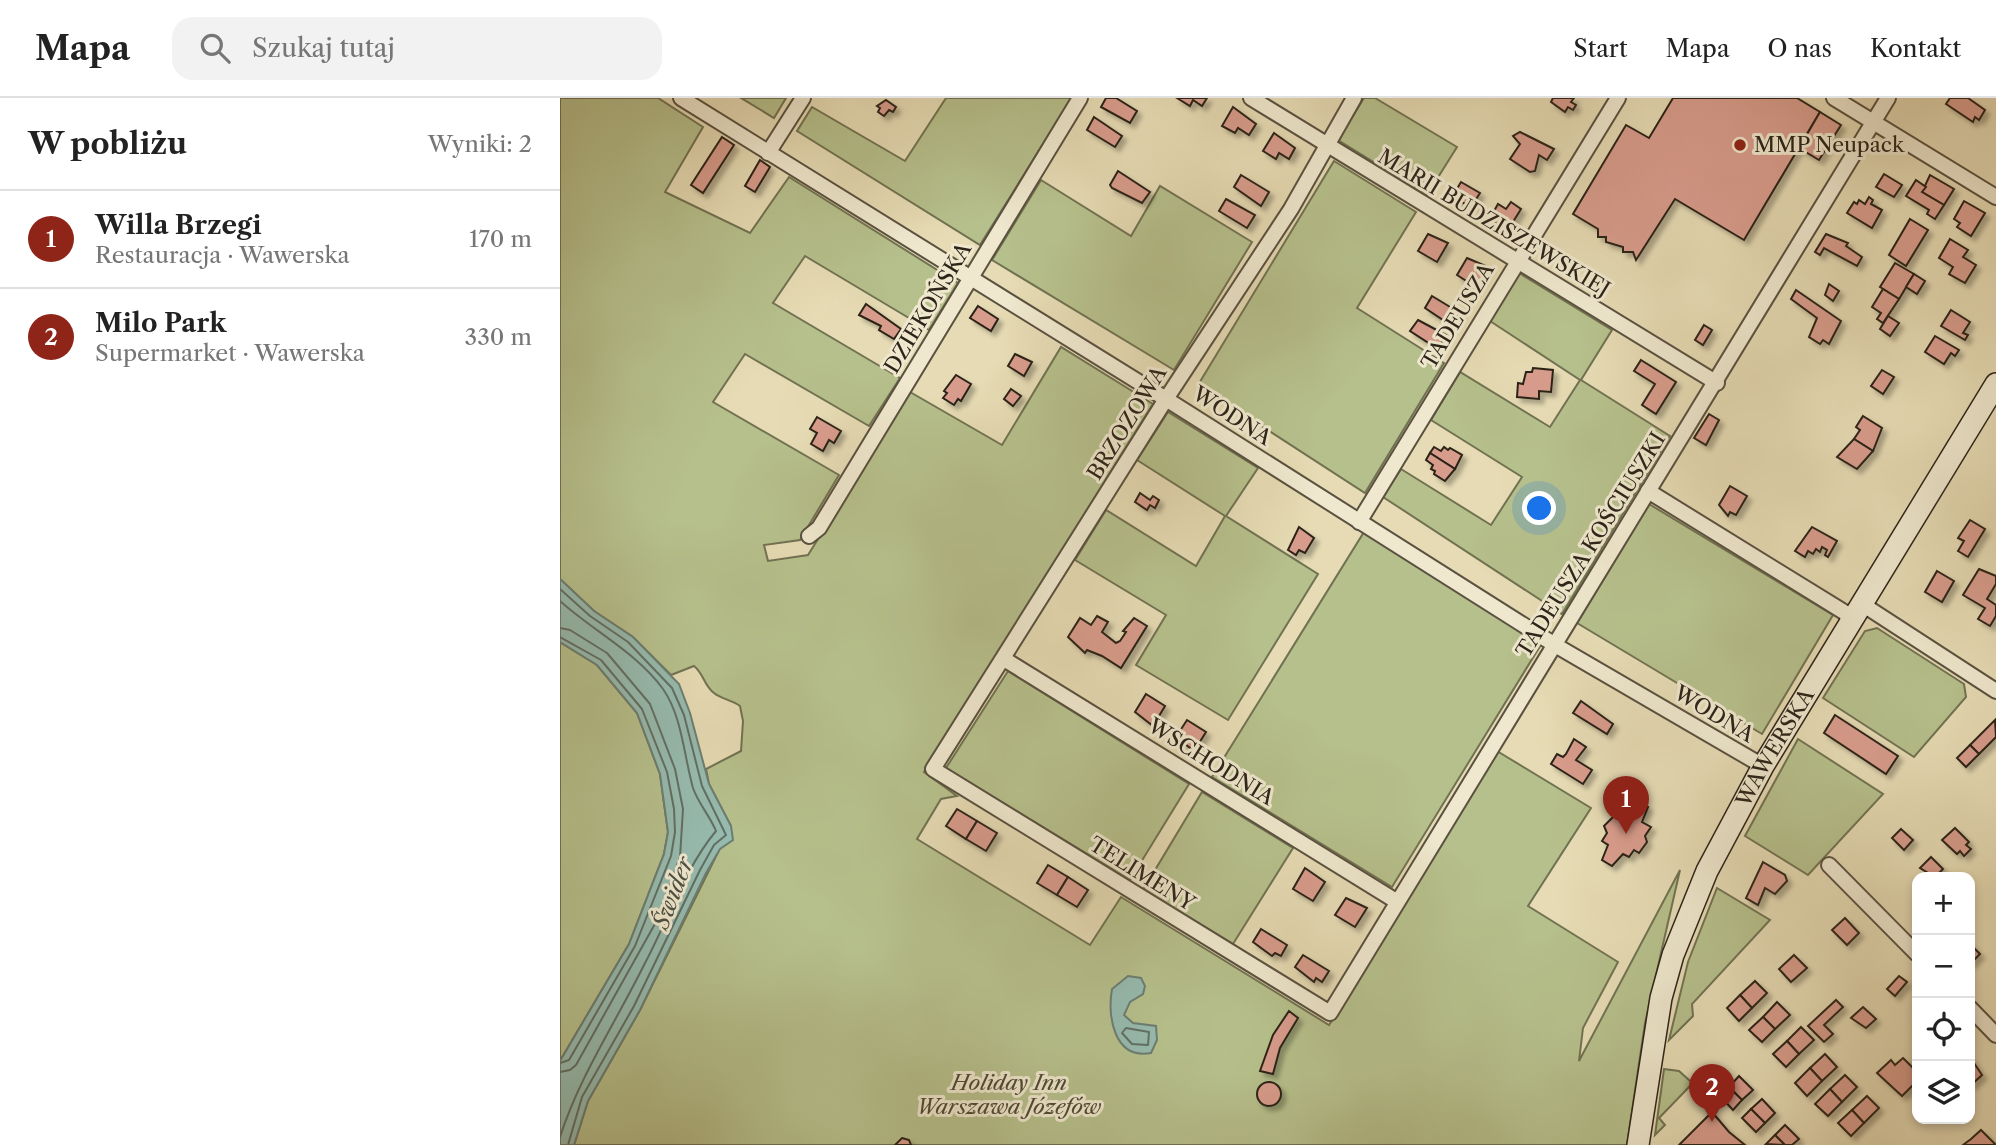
<!DOCTYPE html>
<html lang="pl">
<meta charset="utf-8">
<style>
body{margin:0;font-family:"Libre Caslon Text",serif;background:#f2f2f2;color:#222}
.controls{position:absolute;right:21px;bottom:21px;display:grid;overflow:hidden;border-radius:14px;box-shadow:0 4px 10px #0003}
.controls button{width:63px;height:63px;display:grid;place-items:center;padding:0;border:0;border-bottom:2px solid #e0e0e0;background:#fff;color:#222;font:35px sans-serif}
.you{position:absolute;left:980px;top:411px;width:24px;height:24px;margin:-18px;border:5px solid #fff;border-radius:50%;background:#1a73e8;box-shadow:0 0 0 10px #1a73e833}
.badge{display:grid;place-items:center;width:46px;height:46px;border-radius:50%;background:#8f2418;color:#fff;font-size:23px;font-weight:700}
.pin{position:absolute;translate:-50% -58px;filter:drop-shadow(0 2px 4px #0008)}
.pin::after{content:'';position:absolute;top:37px;width:24px;height:21px;background:inherit;clip-path:polygon(0 0,100% 0,50% 100%)}
.list{margin:0;padding:0;list-style:none}
h2{display:flex;justify-content:space-between;align-items:center;height:91px;margin:0;padding:0 28px;font-size:30px}
h2 small{font-size:23px;font-weight:400;color:#767676}
.list li{display:grid;grid-template-columns:46px 1fr auto;gap:21px;align-items:center;box-sizing:border-box;height:98px;padding:0 28px;border-top:2px solid #e0e0e0}
.list b{display:block;font-size:26px;white-space:nowrap}
.list p{margin:0;font-size:23px;white-space:nowrap;color:#767676}
.list em{font-size:23px;font-style:normal;color:#767676}
.icon{flex:none;width:38px;height:38px;fill:none;stroke:currentColor;stroke-width:2;stroke-linecap:round;stroke-linejoin:round}
.map{position:relative;flex:none;width:1436px;height:1047px;overflow:hidden}
header{display:flex;align-items:center;gap:42px;box-sizing:border-box;height:98px;padding:0 35px;background:#fff;border-bottom:2px solid #e0e0e0}
header strong{font-size:33px}
nav{display:flex;gap:38px;margin-inline-start:auto;font-size:24px}
.search{width:490px;height:63px;background:#f2f2f2;display:flex;align-items:center;gap:18px;box-sizing:border-box;padding:0 24px;border-radius:21px;color:#767676;font-size:26px}
main{display:flex}
aside{flex:1;background:#fff}
.map>svg:first-child{display:block}
.green{fill:#b6c08c;stroke:#717252;stroke-width:2}
.water{fill:#96bbaf;stroke:#6c7e73;stroke-width:2}
.lines{fill:none;stroke-linecap:round;stroke-linejoin:round}
.shore{stroke:#616f64;stroke-width:2}
.building{fill:#d89c8c;stroke:#2c2319;stroke-width:2;filter:url(#shadow)}
.minor-casing{stroke:#5a5140;stroke-width:18}
.secondary-casing{stroke:#2c2319;stroke-width:24}
.minor{stroke:#efe8ce;stroke-width:14}
.secondary{stroke:#efe8ce;stroke-width:21}
.poi-dot{fill:#8f2418;stroke:#efe8ce;stroke-width:2.5}
.labels{text-anchor:middle;stroke-width:6;stroke-linejoin:round;paint-order:stroke}
.poi-label{font-size:21px;fill:#2c2319;stroke:#efe8ce;text-anchor:start}
.street-label{font-size:21px;fill:#2c2319;stroke:#efe8ce}
.park-label{font-size:21px;font-style:italic;fill:#4e4a36;stroke:#efe8ce}
.water-label{font-size:23px;font-style:italic;fill:#4c5146;stroke:#efe8ce}
</style>
<header>
<strong>Mapa</strong>
<div class="search"><svg class="icon" aria-label="search" viewBox="0 0 24 24"><circle cx="10" cy="10" r="6"/><path d="M15 15l6 6"/></svg>Szukaj tutaj</div>
<nav><a>Start</a><a>Mapa</a><a>O nas</a><a>Kontakt</a></nav>
</header>
<main>
<aside>
<h2>W pobliżu<small>Wyniki: 2</small></h2>
<ul class="list">
<li><span class="badge">1</span><div><b>Willa Brzegi</b><p>Restauracja · Wawerska</p></div><em>170 m</em></li>
<li><span class="badge">2</span><div><b>Milo Park</b><p>Supermarket · Wawerska</p></div><em>330 m</em></li>
</ul>
</aside>
<div class="map">
<svg width="1436" height="1047" viewBox="0 0 1436 1047">
<defs>
<filter id="shadow"><feDropShadow dx="4.5" dy="4.5" stdDeviation="2" flood-color="#0004"/></filter>
</defs>
<rect width="100%" height="100%" fill="#e6dbb4"/>
<filter id="stains"><feTurbulence type="fractalNoise" baseFrequency=".00286" numOctaves="4"/><feColorMatrix values="0 0 0 0 .2 0 0 0 0 .09 0 0 0 0 .02 0 0 0 .5 -.17"/></filter>
<radialGradient id="worn" r=".72"><stop offset=".6" stop-color="#630" stop-opacity="0"/><stop offset="1" stop-color="#630" stop-opacity=".3"/></radialGradient>
<g class="green">
<path d="M0 0H98L143 29 105 94 190 135 229 79 398 185 369 232 245 158 213 205 340 280 309 328 185 256 153 304 279 377 240 442 204 447 208 463 248 457 350 294 442 347 501 249 593 306 364 674 397 698 381 701 357 741 530 847 561 799 769 927 937 653 1031 710 968 808 1058 864 1023 930 1019 963 1120 772 1085 925 1067 1047H14L28 1003 80 912 171 728 149 686 146 671 181 653 183 623 180 608C172 602 161 601 154 595 144 588 144 576 134 568L111 577 73 539 34 513 0 481Z"/>
<polygon points="181,0 226,0 214,20"/>
<polygon points="386,0 512,0 420,147 237,33 252,9 345,63"/>
<polygon points="804,0 815,0 897,49 867,97 778,42"/>
<polygon points="774,63 856,114 797,210 884,265 805,395 638,287"/>
<polygon points="481,82 571,138 600,88 692,144 614,272 432,162"/>
<polygon points="959,175 1052,232 1021,282 1110,338 1002,516 823,399 841,371 931,427 962,379 871,322 900,274 990,329 1020,282 930,223"/>
<polygon points="608,314 698,370 666,418 758,476 668,622 576,567 606,517 515,462 546,412 636,468 665,418 577,362"/>
<polygon points="1089,406 1273,517 1202,636 1017,525"/>
<polygon points="804,434 982,545 832,789 652,679"/>
<polygon points="1317,530 1404,586 1406,599 1354,659 1263,600 1305,533"/>
<polygon points="0,544 37,567 77,615 100,676 108,734 104,756 69,846 0,963"/>
<polygon points="448,573 629,686 570,782 386,670"/>
<polygon points="1238,641 1323,696 1248,777 1185,738"/>
<polygon points="642,694 733,750 673,846 583,792"/>
<polygon points="1157,790 1210,822 1132,906 1133,918 1109,942 1128,864"/>
<polygon points="1104,971 1119,973 1140,992 1137,995 1130,988 1099,1020 1105,1027 1095,1037"/>
</g>
<g class="water">
<polygon points="0,481 34,513 73,539 119,586 130,615 149,686 171,728 173,742 160,751 146,775 80,912 28,1003 14,1047 0,1047 0,963 69,846 104,756 108,734 100,676 77,615 37,567 0,544"/>
<path d="M568 878 581 880 585 888 583 896 570 904 564 917 573 925 596 928 597 942 591 955C554 962 547 918 552 891Z"/>
</g>
<g class="lines">
<g class="shore">
<polyline points="0,491 30,518 68,544 112,590 124,617 142,688 166,737 154,747 140,772 74,908 22,999 8,1047"/>
<path d="M0 503C33 533 76 554 103 591 122 618 124 658 133 690 138 705 150 718 156 733 125 770 108 822 85 865 56 924 20 977 0 1039"/>
<polyline points="0,530 10,532 47,555 90,606 115,671 123,711 120,759 96,824 16,967 10,972 0,974"/>
<polyline points="0,539 41,562 82,611 107,674 114,711 115,734 111,758 75,848 9,962 0,965"/>
<polygon points="566,930 589,934 588,947 572,946 562,935"/>
</g>
</g>
<g class="building">
<polygon points="546,0 556,0 577,13 570,25 541,9"/>
<polygon points="617,0 647,0 642,8 633,2 630,8"/>
<polygon points="993,0 1014,0 1011,4 1016,7 1013,12 1008,9 1005,14 991,4"/>
<polygon points="1113,0 1237,0 1260,14 1184,142 1115,101 1076,162 1073,154 1063,154 1063,149 1046,144 1046,139 1038,139 1038,131 1013,116 1066,27 1089,40"/>
<polygon points="1390,0 1408,0 1425,12 1419,22 1415,19 1413,24 1386,6"/>
<polygon points="326,2 336,9 333,14 329,12 324,18 318,14 320,10 317,8"/>
<polygon points="673,9 696,26 689,37 678,30 675,35 662,28"/>
<polygon points="1260,14 1281,27 1259,62 1239,50"/>
<polygon points="534,19 562,38 555,49 527,32"/>
<polygon points="960,34 994,51 987,62 979,57 975,73 970,74 950,61 960,46 953,38"/>
<polygon points="714,35 735,50 729,61 719,55 716,61 703,53"/>
<polygon points="162,39 174,47 143,95 131,87"/>
<polygon points="200,62 210,69 195,94 185,88"/>
<polygon points="558,73 590,94 582,105 552,90 550,87"/>
<polygon points="1324,76 1342,87 1334,99 1316,89"/>
<polygon points="681,77 709,94 701,108 674,89"/>
<polygon points="1370,77 1394,91 1384,107 1362,94"/>
<polygon points="1356,82 1366,89 1362,94 1384,107 1375,121 1367,116 1369,112 1346,98"/>
<polygon points="901,84 920,95 911,109 892,99"/>
<polygon points="1309,99 1313,102 1311,106 1322,112 1312,130 1287,115 1294,104 1297,106 1299,102 1305,106"/>
<polygon points="666,101 695,117 687,130 659,113"/>
<polygon points="1404,103 1425,115 1411,138 1397,129 1400,125 1394,121"/>
<polygon points="951,104 961,111 948,132 929,122 938,106 946,111"/>
<polygon points="1350,121 1368,132 1346,168 1329,157"/>
<polygon points="868,136 888,145 877,164 858,153"/>
<polygon points="1266,136 1288,145 1286,148 1302,159 1297,168 1264,150 1260,157 1255,154"/>
<polygon points="1390,141 1408,152 1403,159 1416,167 1405,185 1389,176 1393,169 1379,160"/>
<polygon points="907,160 928,169 916,189 897,177"/>
<polygon points="1335,165 1354,176 1339,201 1320,189"/>
<polygon points="1354,176 1365,183 1357,196 1346,189"/>
<polygon points="1269,186 1279,193 1273,203 1265,197"/>
<polygon points="1323,191 1339,201 1323,225 1317,221 1321,215 1312,209"/>
<polygon points="1236,192 1281,223 1269,246 1263,242 1260,246 1249,239 1257,220 1231,201"/>
<polygon points="872,198 900,215 892,228 865,210"/>
<polygon points="306,206 341,231 334,241 319,232 321,228 299,217"/>
<polygon points="418,208 438,221 431,233 410,220"/>
<polygon points="1391,212 1410,224 1403,235 1408,237 1405,242 1381,228"/>
<polygon points="1328,218 1339,225 1330,238 1320,231"/>
<polygon points="858,222 886,237 878,251 850,233"/>
<polygon points="1144,227 1152,232 1143,247 1135,242"/>
<polygon points="1375,238 1399,252 1395,258 1391,255 1384,266 1365,254"/>
<polygon points="455,256 472,264 464,278 448,268"/>
<polygon points="1081,262 1116,284 1096,316 1082,307 1095,286 1074,273"/>
<polygon points="973,270 993,272 991,294 979,293 979,301 957,299 958,285 963,286 966,274 972,274"/>
<polygon points="1322,272 1334,279 1323,296 1311,288"/>
<polygon points="396,277 411,286 401,303 398,301 394,307 383,300 387,295 384,293"/>
<polygon points="451,291 461,298 453,308 444,301"/>
<polygon points="1149,316 1159,322 1146,347 1134,340"/>
<polygon points="1303,318 1322,330 1313,353 1294,341 1300,332 1296,329"/>
<polygon points="257,319 281,333 274,345 269,342 263,353 251,346 257,335 250,331"/>
<polygon points="1294,341 1313,353 1297,371 1277,359"/>
<polygon points="874,349 881,353 884,349 888,352 890,350 902,357 895,371 870,355"/>
<polygon points="870,355 895,371 885,383 874,376 875,373 871,371 873,367 866,362"/>
<polygon points="1170,388 1187,398 1176,417 1170,414 1168,418 1159,407"/>
<polygon points="580,395 590,402 593,398 599,402 595,410 590,407 587,412 575,404"/>
<polygon points="1410,422 1425,431 1408,459 1398,453 1404,443 1398,440"/>
<polygon points="739,429 754,440 745,455 739,452 736,457 728,452"/>
<polygon points="1252,429 1277,443 1268,459 1265,457 1267,452 1262,449 1260,454 1256,451 1253,456 1248,453 1245,459 1235,453"/>
<polygon points="1419,471 1436,478 1436,486 1427,501 1436,507 1436,518 1430,528 1418,521 1425,510 1403,497"/>
<polygon points="1377,473 1394,483 1382,504 1365,494"/>
<polygon points="537,518 548,524 542,534 556,545 560,543 566,534 563,533 574,520 587,528 561,570 542,558 527,552 525,555 508,539 520,520 531,527"/>
<polygon points="586,596 605,608 593,628 575,614"/>
<polygon points="1021,603 1053,626 1047,636 1013,615"/>
<polygon points="1275,617 1338,658 1326,676 1264,635"/>
<polygon points="627,622 646,634 634,653 616,639"/>
<polygon points="1435,622 1436,639 1419,656 1410,647"/>
<polygon points="1014,641 1026,649 1016,662 1032,672 1023,686 991,666 997,656 1003,659 1006,656"/>
<polygon points="1410,647 1419,656 1406,669 1397,660"/>
<polygon points="1078,703 1088,709 1082,724 1091,729 1085,738 1087,744 1079,755 1074,752 1069,759 1063,756 1052,768 1042,762 1048,747 1042,743 1047,735 1044,728 1060,712 1067,716 1070,710 1073,712"/>
<polygon points="397,711 417,723 406,741 386,728"/>
<polygon points="417,723 437,735 426,753 406,741"/>
<polygon points="1395,730 1409,744 1406,747 1411,751 1404,758 1400,753 1397,756 1382,742"/>
<polygon points="1341,731 1353,742 1344,752 1332,740"/>
<polygon points="1371,759 1383,771 1375,779 1360,770"/>
<polygon points="1203,764 1225,777 1227,783 1215,796 1205,790 1198,807 1186,800"/>
<polygon points="488,767 508,779 497,797 477,785"/>
<polygon points="745,770 765,784 753,803 733,791"/>
<polygon points="508,779 528,792 517,809 497,797"/>
<polygon points="786,800 807,810 795,829 775,817"/>
<polygon points="1285,820 1299,835 1287,847 1272,832"/>
<polygon points="701,831 727,847 721,858 715,855 712,858 693,844"/>
<polygon points="1410,846 1420,856 1410,866"/>
<polygon points="743,857 769,873 762,884 756,880 754,884 735,869"/>
<polygon points="1234,857 1247,870 1231,884 1219,871"/>
<polygon points="1339,878 1347,884 1335,898 1327,891"/>
<polygon points="1195,883 1207,895 1192,910 1180,897"/>
<polygon points="1180,897 1192,910 1179,923 1167,910"/>
<polygon points="1276,902 1283,909 1264,927 1273,936 1264,944 1248,928"/>
<polygon points="1217,904 1230,917 1215,931 1203,919"/>
<polygon points="1303,909 1316,921 1306,930 1291,920"/>
<polygon points="729,913 738,920 720,950 713,976 700,973 713,937"/>
<polygon points="1203,919 1215,931 1202,944 1189,932"/>
<polygon points="1241,929 1254,942 1239,956 1227,943"/>
<polygon points="1227,943 1239,956 1226,969 1213,956"/>
<polygon points="1265,956 1277,969 1262,983 1250,970"/>
<polygon points="1410,959 1422,977 1411,987 1410,985"/>
<polygon points="1343,960 1357,974 1357,983 1342,998 1317,975 1331,962 1335,967"/>
<polygon points="1250,970 1262,983 1247,998 1235,985"/>
<polygon points="1285,977 1297,989 1282,1004 1270,991"/>
<polygon points="1179,978 1193,992 1182,1002 1169,989"/>
<circle cx="709" cy="996" r="12"/>
<polygon points="1169,989 1182,1002 1173,1012 1160,998"/>
<polygon points="1270,991 1282,1004 1268,1018 1255,1006"/>
<polygon points="1307,998 1319,1010 1304,1025 1292,1012"/>
<polygon points="1202,1001 1215,1015 1205,1025 1191,1011"/>
<polygon points="1191,1011 1205,1025 1196,1034 1182,1020"/>
<polygon points="1292,1012 1304,1025 1291,1038 1278,1025"/>
<polygon points="1152,1014 1169,1034 1185,1047 1119,1047"/>
<polygon points="1225,1027 1239,1041 1232,1047 1225,1047 1215,1037"/>
<polygon points="1421,1032 1436,1047 1403,1047 1411,1041"/>
<polygon points="1215,1037 1225,1047 1206,1046"/>
<polygon points="342,1040 349,1042 351,1047 335,1047"/>
</g>
<g class="lines">
<g class="minor-casing">
<g id="minor">
<polyline points="121,0 606,301 995,547 1203,668"/>
<polyline points="691,0 1157,285"/>
<polyline points="794,0 731,111 606,301 373,671 770,915 1328,0"/>
<polyline points="1274,0 1436,99"/>
<polyline points="208,55 243,0"/>
<polyline points="1088,393 1284,514 1291,522"/>
<polyline points="799,424 1058,0"/>
<polyline points="249,438 259,430 520,0"/>
<polyline points="1302,506 1436,593"/>
<polyline points="444,561 836,803"/>
<polyline points="1269,767 1357,856"/>
<polyline points="1410,910 1436,937"/>
</g>
</g>
<g class="secondary-casing">
<g id="secondary">
<path id="s1" d="M1078 1047 1101 900 1113 857 1147 773 1203 668 1436 286"/>
</g>
</g>
<use href="#minor" class="minor"/>
<use href="#secondary" class="secondary"/>
</g>
<circle class="poi-dot" cx="1180" cy="47" r="7"/>
<g class="labels">
<g class="poi-label">
<text x="1194" y="54">MMP Neupack</text>
</g>
<g class="street-label">
<text transform="translate(934 125) rotate(31)" y="7">MARII BUDZISZEWSKIEJ</text>
<text transform="translate(368 210) rotate(-59)" y="7">DZIEKOŃSKA</text>
<text transform="translate(898 218) rotate(-59)" y="7">TADEUSZA</text>
<text transform="translate(672 318) rotate(33)" y="7">WODNA</text>
<text transform="translate(567 325) rotate(-58)" y="7">BRZOZOWA</text>
<text transform="translate(1031 447) rotate(-58)" y="7">TADEUSZA KOŚCIUSZKI</text>
<text transform="translate(1154 616) rotate(31)" y="7">WODNA</text>
<text dy="7" stroke="none"><textPath href="#s1" startOffset="425">WAWERSKA</textPath></text>
<text transform="translate(651 664) rotate(32)" y="7">WSCHODNIA</text>
<text transform="translate(582 776) rotate(32)" y="7">TELIMENY</text>
</g>
<g class="park-label">
<text x="449" y="992">Holiday Inn<tspan x="449" dy="24">Warszawa Józefów</tspan></text>
</g>
<g class="water-label">
<text transform="translate(113 795) rotate(-69)" y="8">Świder</text>
</g>
</g>
<rect width="100%" height="100%" filter="url(#stains)"/>
<rect width="100%" height="100%" fill="url(#worn)"/>
</svg>
<div class="controls">
<button>+</button>
<button>−</button>
<button><svg class="icon" aria-label="locate" viewBox="0 0 24 24"><circle cx="12" cy="12" r="6"/><path d="M12 2v4M12 18v4M2 12h4M18 12h4"/></svg></button>
<button><svg class="icon" aria-label="layers" viewBox="0 0 24 24"><path d="M12 4l9 5-9 5-9-5zM3 14l9 5 9-5"/></svg></button>
</div>
<div class="you"></div>
<div class="pin badge" style="left:1066px;top:736px">1</div>
<div class="pin badge" style="left:1152px;top:1024px">2</div>
</div>
</main>
